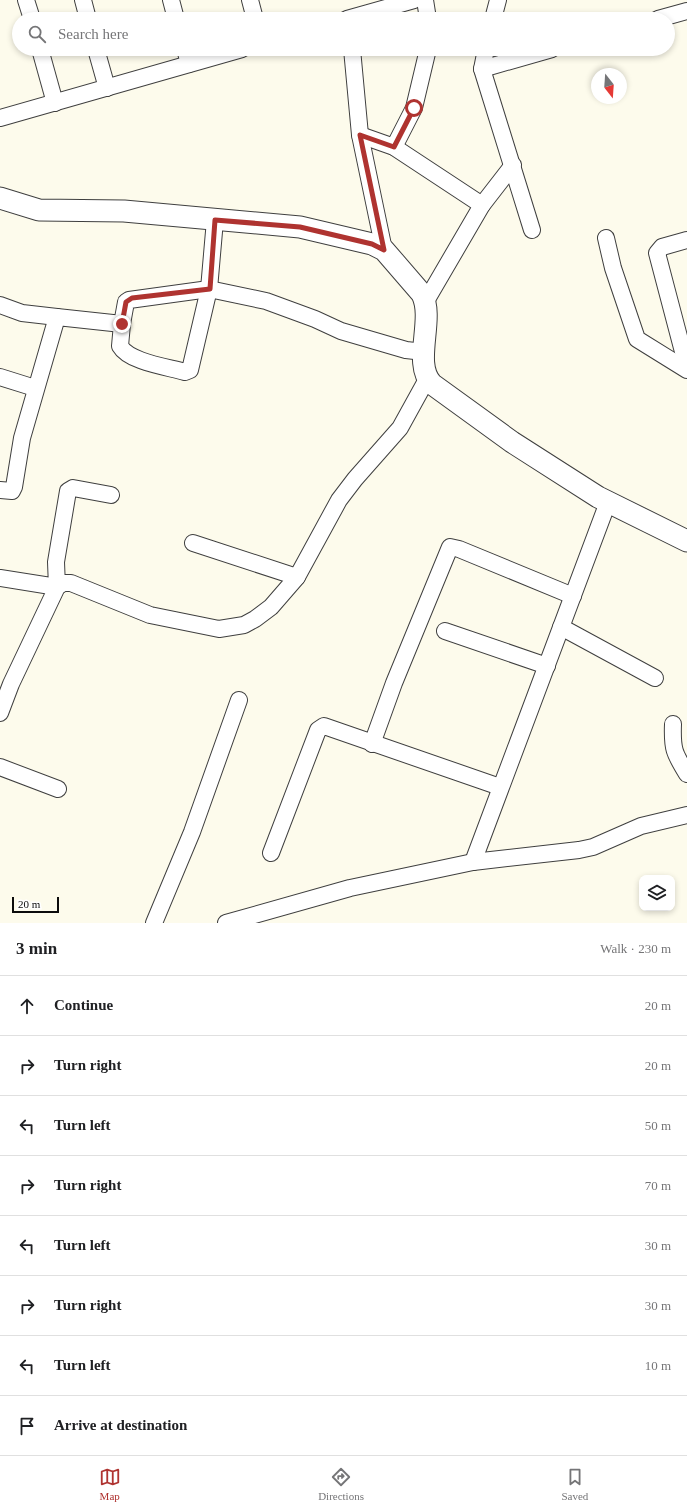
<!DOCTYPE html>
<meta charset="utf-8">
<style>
body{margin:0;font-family:"Times New Roman",serif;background:#f2f2f2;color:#202124}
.controls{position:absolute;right:12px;bottom:12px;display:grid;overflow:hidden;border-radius:8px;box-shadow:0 2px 6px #0003}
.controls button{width:36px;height:36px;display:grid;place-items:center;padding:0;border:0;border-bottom:1px solid #e0e0e0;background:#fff;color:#202124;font:20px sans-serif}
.compass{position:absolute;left:591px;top:68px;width:36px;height:36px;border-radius:50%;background:#fff;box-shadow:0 2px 6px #0003;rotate:163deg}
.scale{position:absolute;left:12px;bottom:10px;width:47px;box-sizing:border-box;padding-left:4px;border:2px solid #0c0c0c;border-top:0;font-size:11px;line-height:14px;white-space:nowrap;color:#0c0c0c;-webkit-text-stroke:3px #fff;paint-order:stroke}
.stop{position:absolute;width:12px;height:12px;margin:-9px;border:3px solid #af3330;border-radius:50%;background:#fff}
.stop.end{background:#af3330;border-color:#fff;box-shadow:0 1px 4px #0008}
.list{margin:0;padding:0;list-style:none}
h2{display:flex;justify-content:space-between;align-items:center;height:52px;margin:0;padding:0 16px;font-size:17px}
h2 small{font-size:13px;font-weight:400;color:#757577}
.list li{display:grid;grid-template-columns:26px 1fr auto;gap:12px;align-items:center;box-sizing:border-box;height:60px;padding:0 16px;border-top:1px solid #e0e0e0}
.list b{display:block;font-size:15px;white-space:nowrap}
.list em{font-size:13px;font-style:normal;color:#757577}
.icon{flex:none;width:22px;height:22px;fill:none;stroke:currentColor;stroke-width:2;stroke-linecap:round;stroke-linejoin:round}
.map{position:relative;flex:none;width:687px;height:923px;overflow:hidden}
.search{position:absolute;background:#fff;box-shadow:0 2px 6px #0003;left:12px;right:12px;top:12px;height:44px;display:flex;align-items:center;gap:10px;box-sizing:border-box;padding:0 14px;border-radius:22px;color:#757577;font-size:15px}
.sheet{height:532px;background:#fff}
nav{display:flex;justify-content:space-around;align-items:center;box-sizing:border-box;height:56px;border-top:1px solid #e0e0e0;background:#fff;font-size:11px;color:#757577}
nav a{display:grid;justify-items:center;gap:2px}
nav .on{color:#af3330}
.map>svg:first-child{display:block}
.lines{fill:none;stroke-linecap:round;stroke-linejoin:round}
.minor-casing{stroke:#3f3f3f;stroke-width:18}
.tertiary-casing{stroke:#3f3f3f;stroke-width:23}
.minor{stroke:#fff;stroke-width:16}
.tertiary{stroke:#fff;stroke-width:21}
.route{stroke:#af3330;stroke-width:5}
</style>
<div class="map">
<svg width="687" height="923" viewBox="0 0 687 923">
<rect width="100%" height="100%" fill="#fdfbec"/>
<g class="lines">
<g class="minor-casing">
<g id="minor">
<polyline points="26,0 32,19"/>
<polyline points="83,0 88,19"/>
<polyline points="171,0 176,19"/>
<polyline points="250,0 255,19"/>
<polyline points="425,0 428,19"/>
<polyline points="347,19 414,0"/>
<polyline points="493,19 498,0"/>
<polyline points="658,19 687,11"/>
<polyline points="40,49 55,103"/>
<polyline points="96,49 107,88"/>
<polyline points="185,49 189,64"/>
<polyline points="352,49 360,135 384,250"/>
<polyline points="486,49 482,69 532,230"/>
<polyline points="482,69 552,49"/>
<polyline points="0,118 242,49"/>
<polyline points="360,135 394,147 482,205"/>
<polyline points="394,147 414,108 428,49"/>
<polyline points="606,238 613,268 637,339 687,370"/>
<polyline points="687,240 662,247 657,253 687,367"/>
<polyline points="426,301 482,205 513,165"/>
<polyline points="0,305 22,313 57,317"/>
<path d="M122 324 120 346C129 362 168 367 185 372L190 370 209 289 215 220"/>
<polyline points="0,377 35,388"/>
<polyline points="0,490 12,491 14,487 22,438 57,317 122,324 126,302 129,300 209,289 266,301 315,319 341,331 406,350 424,352"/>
<polyline points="193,543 297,577"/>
<polyline points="0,578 57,587 56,562 68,491 73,488 111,495"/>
<polyline points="561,627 655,678"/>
<polyline points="445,631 547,666"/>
<polyline points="0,713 11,684 57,587 63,583 71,583 150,615 219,629 244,625 255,619 271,607 297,577 339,500 355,479 400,428 427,379"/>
<path d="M673 724C672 749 674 753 687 774"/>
<polyline points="372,744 394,683 450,547 459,549 573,596"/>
<polyline points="0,767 58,789"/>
<polyline points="271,853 318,730 324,726 500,787"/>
<polyline points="473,862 608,502"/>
<polyline points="154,923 192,832 239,700"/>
<polyline points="226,923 350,888 473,862 579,850 593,847 641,826 687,815"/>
</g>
</g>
<g class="tertiary-casing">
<path id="tertiary" d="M0 198 39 210 124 211 300 227 372 244 384 250 422 294C435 320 412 363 432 384L512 442 598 497 687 541"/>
</g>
<use href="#minor" class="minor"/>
<use href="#tertiary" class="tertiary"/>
</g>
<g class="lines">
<polyline class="route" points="122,324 126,302 132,298 210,289 215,220 300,227 372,244 384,250 360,135 394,147 414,108"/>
</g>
</svg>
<div class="controls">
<button><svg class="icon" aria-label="layers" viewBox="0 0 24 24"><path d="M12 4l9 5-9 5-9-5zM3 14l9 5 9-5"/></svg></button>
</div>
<svg class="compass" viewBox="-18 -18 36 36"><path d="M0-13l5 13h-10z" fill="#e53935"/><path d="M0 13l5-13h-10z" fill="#757577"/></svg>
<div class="scale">20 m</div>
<div class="stop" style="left:414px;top:108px"></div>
<div class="stop end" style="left:122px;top:324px"></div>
<div class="search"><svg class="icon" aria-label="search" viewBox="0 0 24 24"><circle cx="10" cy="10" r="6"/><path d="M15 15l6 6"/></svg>Search here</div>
</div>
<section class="sheet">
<h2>3 min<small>Walk · 230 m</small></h2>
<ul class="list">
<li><svg class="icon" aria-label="ahead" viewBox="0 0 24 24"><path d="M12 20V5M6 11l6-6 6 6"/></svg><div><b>Continue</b></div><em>20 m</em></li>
<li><svg class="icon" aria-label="right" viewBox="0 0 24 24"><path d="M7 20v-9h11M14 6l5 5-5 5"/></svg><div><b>Turn right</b></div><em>20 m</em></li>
<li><svg class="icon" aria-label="left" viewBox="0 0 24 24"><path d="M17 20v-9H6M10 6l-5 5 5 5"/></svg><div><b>Turn left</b></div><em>50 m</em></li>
<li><svg class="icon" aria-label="right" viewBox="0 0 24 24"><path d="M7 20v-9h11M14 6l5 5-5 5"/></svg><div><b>Turn right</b></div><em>70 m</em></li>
<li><svg class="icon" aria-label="left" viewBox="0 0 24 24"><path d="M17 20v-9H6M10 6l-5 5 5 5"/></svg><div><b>Turn left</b></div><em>30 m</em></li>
<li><svg class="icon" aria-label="right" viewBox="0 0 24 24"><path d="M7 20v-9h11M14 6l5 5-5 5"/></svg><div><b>Turn right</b></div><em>30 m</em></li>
<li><svg class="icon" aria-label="left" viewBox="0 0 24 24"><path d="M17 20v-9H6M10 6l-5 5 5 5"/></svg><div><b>Turn left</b></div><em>10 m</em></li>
<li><svg class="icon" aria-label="arrive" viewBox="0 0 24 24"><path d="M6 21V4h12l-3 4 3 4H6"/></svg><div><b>Arrive at destination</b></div></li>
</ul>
</section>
<nav>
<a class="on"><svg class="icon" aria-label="map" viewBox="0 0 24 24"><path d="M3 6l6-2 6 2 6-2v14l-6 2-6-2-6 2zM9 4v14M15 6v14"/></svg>Map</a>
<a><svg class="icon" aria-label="directions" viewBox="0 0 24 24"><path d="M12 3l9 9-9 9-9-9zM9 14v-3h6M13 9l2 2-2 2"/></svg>Directions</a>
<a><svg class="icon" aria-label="saved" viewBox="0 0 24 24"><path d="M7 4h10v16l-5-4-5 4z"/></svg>Saved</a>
</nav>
